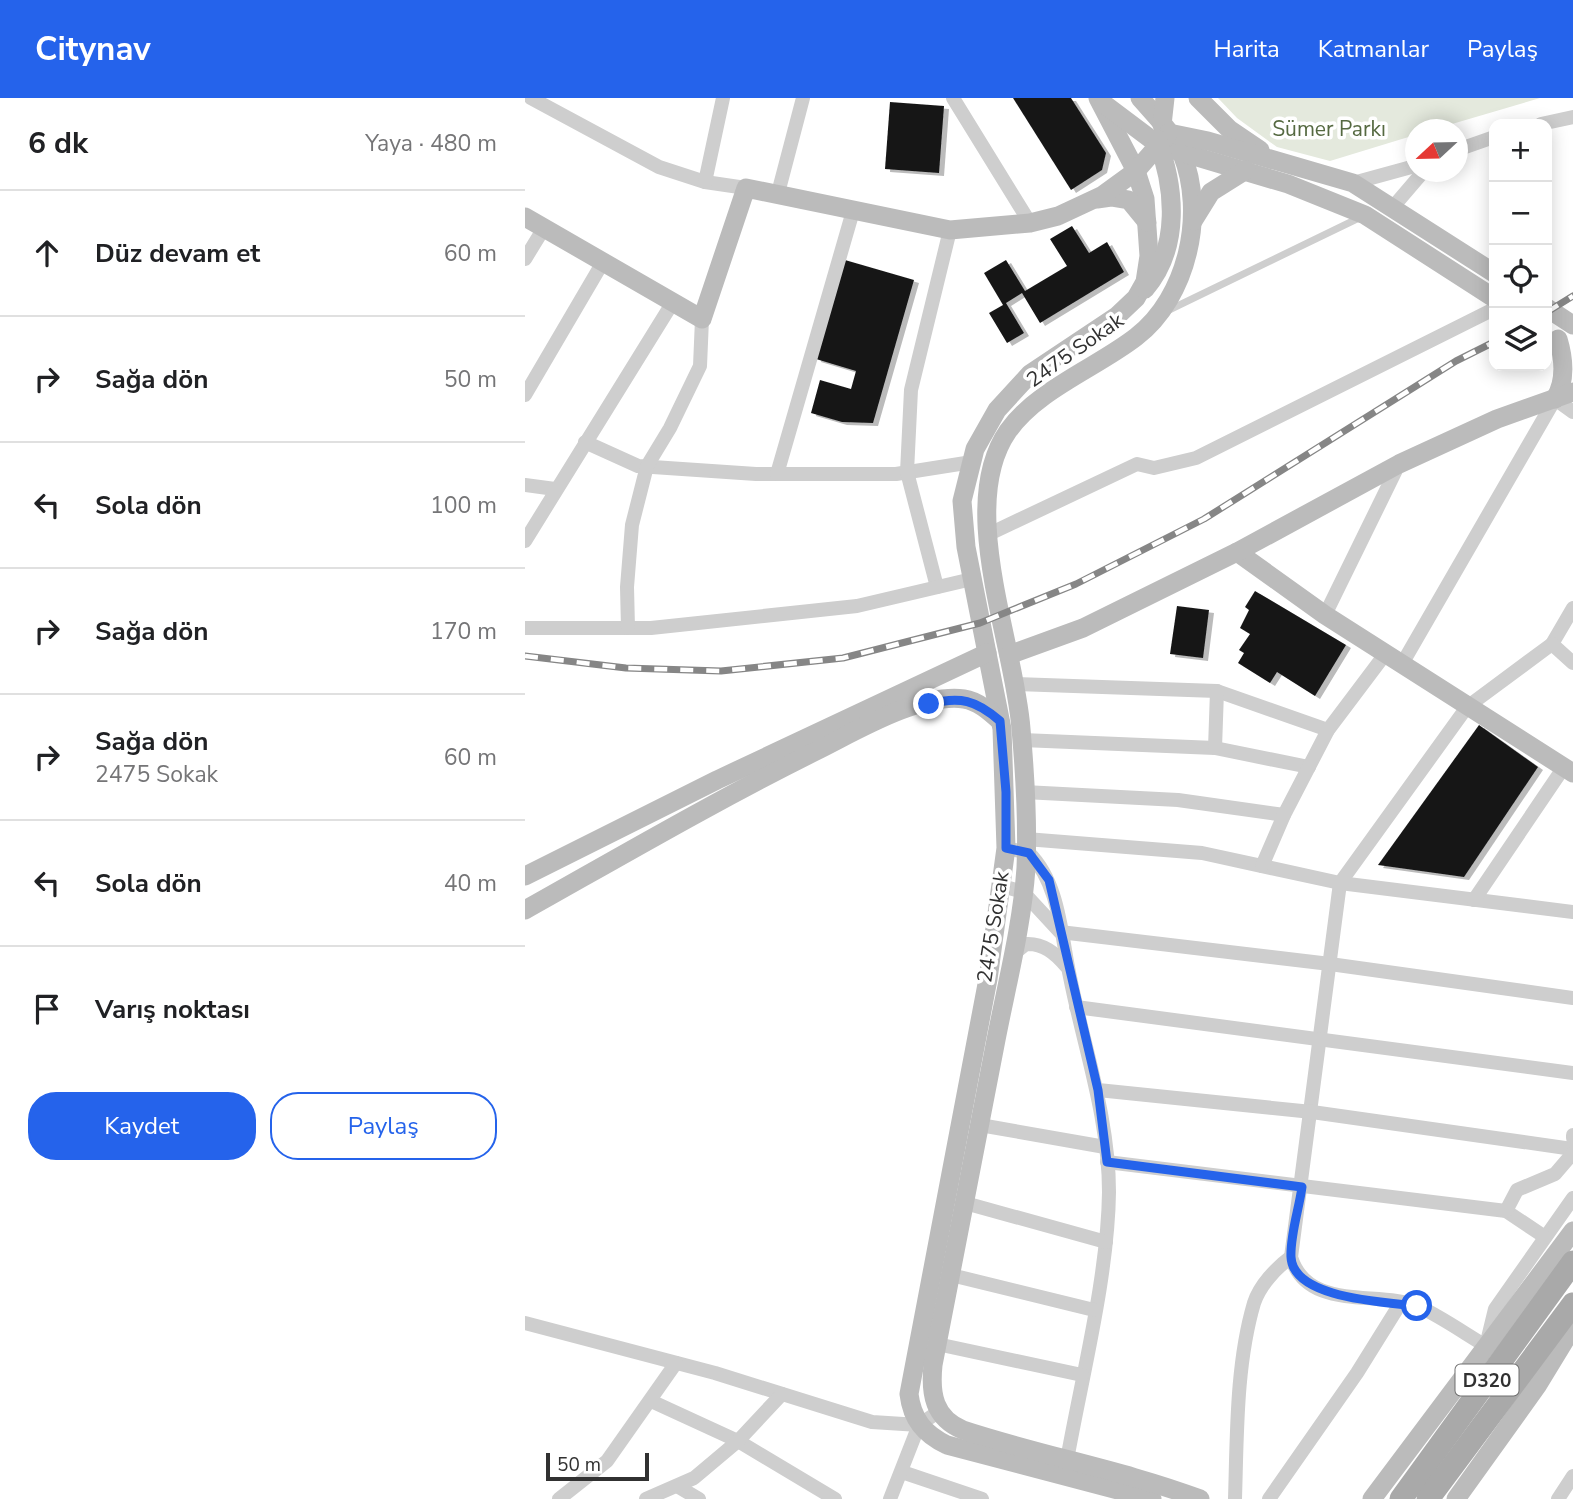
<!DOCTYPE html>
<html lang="tr">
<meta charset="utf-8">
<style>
body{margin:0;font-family:"Nunito Sans",sans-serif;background:#f6f6f6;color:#202124}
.controls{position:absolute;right:21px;top:21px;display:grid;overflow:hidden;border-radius:14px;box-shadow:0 4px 18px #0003}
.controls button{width:63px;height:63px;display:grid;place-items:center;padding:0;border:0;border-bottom:2px solid #e0e0e0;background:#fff;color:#202124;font:35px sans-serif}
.compass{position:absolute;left:880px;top:21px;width:63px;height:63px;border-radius:50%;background:#fff;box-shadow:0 4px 18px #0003;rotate:248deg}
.scale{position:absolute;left:21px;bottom:18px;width:103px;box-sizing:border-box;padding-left:7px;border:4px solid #313131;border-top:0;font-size:19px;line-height:24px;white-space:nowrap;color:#313131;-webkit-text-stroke:5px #fff;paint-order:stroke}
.stop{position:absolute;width:21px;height:21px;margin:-16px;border:5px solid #2563eb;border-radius:50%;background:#fff}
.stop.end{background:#2563eb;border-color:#fff;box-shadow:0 2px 7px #0008}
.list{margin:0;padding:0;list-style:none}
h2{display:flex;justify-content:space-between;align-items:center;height:91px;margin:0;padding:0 28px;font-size:30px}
h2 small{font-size:23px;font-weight:400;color:#757577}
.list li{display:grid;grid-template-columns:46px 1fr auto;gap:21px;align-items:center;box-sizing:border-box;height:126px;padding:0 28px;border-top:2px solid #e0e0e0}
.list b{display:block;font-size:26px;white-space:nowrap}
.list p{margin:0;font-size:23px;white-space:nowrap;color:#757577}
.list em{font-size:23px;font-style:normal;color:#757577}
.actions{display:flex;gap:14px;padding:21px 28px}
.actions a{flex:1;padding:16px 0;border:2px solid #2563eb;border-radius:28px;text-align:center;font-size:24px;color:#2563eb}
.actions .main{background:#2563eb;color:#fff}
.icon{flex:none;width:38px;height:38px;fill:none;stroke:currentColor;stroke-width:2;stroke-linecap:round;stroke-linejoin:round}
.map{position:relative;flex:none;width:1048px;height:1401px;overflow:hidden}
header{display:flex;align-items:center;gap:42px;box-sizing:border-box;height:98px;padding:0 35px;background:#2563eb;color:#fff}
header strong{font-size:33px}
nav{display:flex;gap:38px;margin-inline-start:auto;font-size:24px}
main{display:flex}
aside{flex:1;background:#fff}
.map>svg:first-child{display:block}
.green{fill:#e4e9dd}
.building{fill:#181818;filter:url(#shadow)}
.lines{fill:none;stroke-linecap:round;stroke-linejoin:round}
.lane{stroke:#cecece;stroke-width:7}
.street{stroke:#cecece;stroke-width:14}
.secondary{stroke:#bbb;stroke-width:19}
.primary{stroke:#a9a9a9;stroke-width:23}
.rail-casing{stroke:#868686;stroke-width:7}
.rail{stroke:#fff;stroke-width:4.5;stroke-dasharray:13;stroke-linecap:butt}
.route{stroke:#2563eb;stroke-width:9}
.labels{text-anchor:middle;stroke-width:7;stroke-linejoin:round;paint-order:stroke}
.shield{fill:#fff;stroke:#6f6f6f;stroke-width:2}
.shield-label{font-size:19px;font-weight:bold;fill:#313131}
.park-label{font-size:21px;fill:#556941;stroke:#fff}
.street-label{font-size:21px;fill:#313131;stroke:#fff}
</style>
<header>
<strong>Citynav</strong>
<nav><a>Harita</a><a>Katmanlar</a><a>Paylaş</a></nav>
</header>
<main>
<aside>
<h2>6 dk<small>Yaya · 480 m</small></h2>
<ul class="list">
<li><svg class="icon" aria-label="ahead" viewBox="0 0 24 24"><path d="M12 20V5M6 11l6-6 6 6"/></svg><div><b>Düz devam et</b></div><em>60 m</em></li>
<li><svg class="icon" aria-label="right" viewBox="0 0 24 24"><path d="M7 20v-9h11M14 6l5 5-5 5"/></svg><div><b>Sağa dön</b></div><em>50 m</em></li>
<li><svg class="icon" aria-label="left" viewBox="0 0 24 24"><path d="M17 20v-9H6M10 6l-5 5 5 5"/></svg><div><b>Sola dön</b></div><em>100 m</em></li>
<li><svg class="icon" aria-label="right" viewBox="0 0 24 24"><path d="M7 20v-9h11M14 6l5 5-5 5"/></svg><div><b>Sağa dön</b></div><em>170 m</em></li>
<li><svg class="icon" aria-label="right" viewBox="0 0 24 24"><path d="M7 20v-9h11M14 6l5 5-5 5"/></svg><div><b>Sağa dön</b><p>2475 Sokak</p></div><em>60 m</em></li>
<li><svg class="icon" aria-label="left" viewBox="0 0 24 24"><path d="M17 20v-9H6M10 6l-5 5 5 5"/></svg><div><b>Sola dön</b></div><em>40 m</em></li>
<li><svg class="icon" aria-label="arrive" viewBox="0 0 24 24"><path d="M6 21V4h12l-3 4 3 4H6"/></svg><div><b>Varış noktası</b></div></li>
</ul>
<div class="actions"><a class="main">Kaydet</a><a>Paylaş</a></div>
</aside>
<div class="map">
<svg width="1048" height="1401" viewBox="0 0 1048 1401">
<defs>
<filter id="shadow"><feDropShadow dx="5" dy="3" stdDeviation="0" flood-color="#0004"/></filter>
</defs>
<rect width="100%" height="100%" fill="#fff"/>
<polygon class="green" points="693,0 1015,0 910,31 890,32 890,37 805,63 752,49 712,20"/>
<g class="building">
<polygon points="488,0 546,0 581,55 577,72 546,92"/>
<polygon points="365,4 419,8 414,75 360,71"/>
<polygon points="547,128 564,155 582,144 599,174 515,225 497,195 481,205 499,235 482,245 464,215 478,207 459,175 481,162 500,193 542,168 525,141"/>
<polygon points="320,162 389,182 348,325 317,324 286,315 295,282 326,291 331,273 291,261"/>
<polygon points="730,493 821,547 790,598 752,574 745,585 713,565 719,555 714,552 725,536 715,530 724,512 720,509"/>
<polygon points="652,508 684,512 678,560 645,556"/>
<polygon points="954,627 1013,669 939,779 853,767"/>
</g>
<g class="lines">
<polyline class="lane" points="642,213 836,119"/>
<g class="street">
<polyline points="6,0 134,69 180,84 221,90"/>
<polyline points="428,0 505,125"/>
<polyline points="1016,26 1048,19"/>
<polyline points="932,52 969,39"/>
<polyline points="180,84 198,0"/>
<polyline points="828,85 890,68"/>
<polyline points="253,95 278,0"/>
<polyline points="868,109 898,74"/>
<polyline points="0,161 19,130"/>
<polyline points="0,297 78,164"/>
<polyline points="60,344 113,368 231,376 371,376 447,364"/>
<polyline points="252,376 328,113"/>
<polyline points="0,387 30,391"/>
<polyline points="462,437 612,366 629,370 671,360 969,211"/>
<polyline points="0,443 148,204"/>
<polyline points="412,489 382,374 386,292 425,132"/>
<path d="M1048 510 1027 546 942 609 815 785 766 1159C783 1215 854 1191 895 1209 918 1220 939 1235 961 1248L970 1211 1048 1100"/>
<polyline points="800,517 874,366"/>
<polyline points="0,530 126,530 332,508 447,481"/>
<polyline points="103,530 102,489 107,427 122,368 145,330 175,268 177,221"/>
<polyline points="1027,546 1048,565"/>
<polyline points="877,566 1030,301 1048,314"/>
<polyline points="489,586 692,593 803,632"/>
<polyline points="497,642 690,650 784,669"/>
<polyline points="690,650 692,593"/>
<polyline points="499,694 653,702 759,717"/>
<polyline points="501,741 677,755 815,785 1048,814"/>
<path d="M481 750 504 755C535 786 536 838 545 879 559 950 584 1020 584 1094 583 1178 557 1278 542 1362"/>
<polyline points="737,768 759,717 803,632 861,555"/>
<polyline points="477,788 498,794 535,834 805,866 1048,900"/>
<polyline points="949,802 1039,669"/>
<path d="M487 857 501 846C518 845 530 855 541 868"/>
<polyline points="551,909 1048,975"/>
<polyline points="573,992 787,1014 1048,1051"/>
<polyline points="455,1027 580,1049"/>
<polyline points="1048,1037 1048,1040"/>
<polyline points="582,1064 981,1113 1020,1139"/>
<polyline points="440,1105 581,1144"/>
<polyline points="981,1113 992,1092 1030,1076 1048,1055"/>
<polyline points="426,1177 569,1212"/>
<polyline points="0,1225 190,1275 347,1324 394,1327 413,1314"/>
<polyline points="412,1246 557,1277"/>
<polyline points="126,1303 213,1343 310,1401"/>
<polyline points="377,1374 457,1401"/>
<polyline points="152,1388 174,1401"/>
<polyline points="34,1401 82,1363 151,1265"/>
<polyline points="121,1401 169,1380 213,1343 257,1296"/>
<polyline points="365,1401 394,1327"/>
<path d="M710 1401C712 1338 711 1266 729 1205 735 1187 751 1170 766 1159"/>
<polyline points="744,1401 832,1275 875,1206"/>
<polyline points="1033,1401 1048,1378"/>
</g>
<g class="secondary">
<path d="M573 0 611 73 620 101 624 158 620 184 611 200 592 218 505 276 472 312 450 351 437 403 441 449 477 631 481 750 463 881 384 1296C387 1321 399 1336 422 1347L627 1401"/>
<path d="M615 0C630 17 648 35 657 56 681 115 663 199 611 239 571 270 513 291 483 333 431 408 490 546 496 631 500 676 503 724 501 770 497 829 481 889 470 947 450 1054 428 1160 408 1267 405 1296 409 1320 438 1332 517 1358 598 1372 675 1401"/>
<polyline points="673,0 704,31 735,52"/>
<polyline points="579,6 635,48 763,86 840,117 969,200"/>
<polyline points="637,27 640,0"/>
<polyline points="644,35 683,43 828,85 969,175"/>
<polyline points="572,101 586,99 604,102 622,124"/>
<polyline points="0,119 177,221 221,90 425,132 505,125 533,118 578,97 611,73 644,35"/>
<polyline points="668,123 686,94 721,72"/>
<path d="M620 191C656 149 650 89 632 41"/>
<polyline points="1022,210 1048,227"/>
<path d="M1030 301C1041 283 1039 261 1033 241"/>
<polyline points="712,454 800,517 1048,675"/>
<polyline points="484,557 558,530 712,454 874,366 972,321 1048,294"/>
<polyline points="0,778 192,682 462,555"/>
<path d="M0 812C98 757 194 701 295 651 333 632 395 595 439 601 453 603 465 614 475 623"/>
<polyline points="847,1401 1048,1133"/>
<polyline points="931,1401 1012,1288 1048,1229"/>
</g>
<g class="primary">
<polyline points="876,1401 1048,1164"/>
<polyline points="903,1401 1048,1206"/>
</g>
<g class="rail-casing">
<g id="rail">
<polyline points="1022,214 1048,198"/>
<polyline points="0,558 101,570 196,573 318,560 455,525 551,486 679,421 931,263 969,244"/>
</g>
</g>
<use href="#rail" class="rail"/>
</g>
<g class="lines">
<path class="route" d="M404 606C435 598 451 602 475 623L481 694V750L504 755 524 782 573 992 582 1064 777 1089C774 1111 765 1137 766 1159 768 1201 861 1204 892 1208"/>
</g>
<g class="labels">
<rect class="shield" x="930.5" y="1266.5" width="63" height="31" rx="5"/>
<g class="shield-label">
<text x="962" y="1289">D320</text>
</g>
<g class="park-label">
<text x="804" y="38">Sümer Parkı</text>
</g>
<g class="street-label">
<text transform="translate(550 252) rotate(-35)" y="7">2475 Sokak</text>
<text transform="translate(468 829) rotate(-81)" y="7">2475 Sokak</text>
</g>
</g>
</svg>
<div class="controls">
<button>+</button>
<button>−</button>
<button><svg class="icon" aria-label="locate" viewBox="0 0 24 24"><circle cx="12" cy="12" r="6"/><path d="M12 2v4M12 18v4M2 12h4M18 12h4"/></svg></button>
<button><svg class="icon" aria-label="layers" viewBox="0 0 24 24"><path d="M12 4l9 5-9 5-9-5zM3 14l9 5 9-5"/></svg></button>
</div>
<svg class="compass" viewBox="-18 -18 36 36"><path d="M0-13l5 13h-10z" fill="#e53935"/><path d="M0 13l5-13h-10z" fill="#757577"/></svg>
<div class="scale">50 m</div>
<div class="stop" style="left:892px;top:1208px"></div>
<div class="stop end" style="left:404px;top:606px"></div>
</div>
</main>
